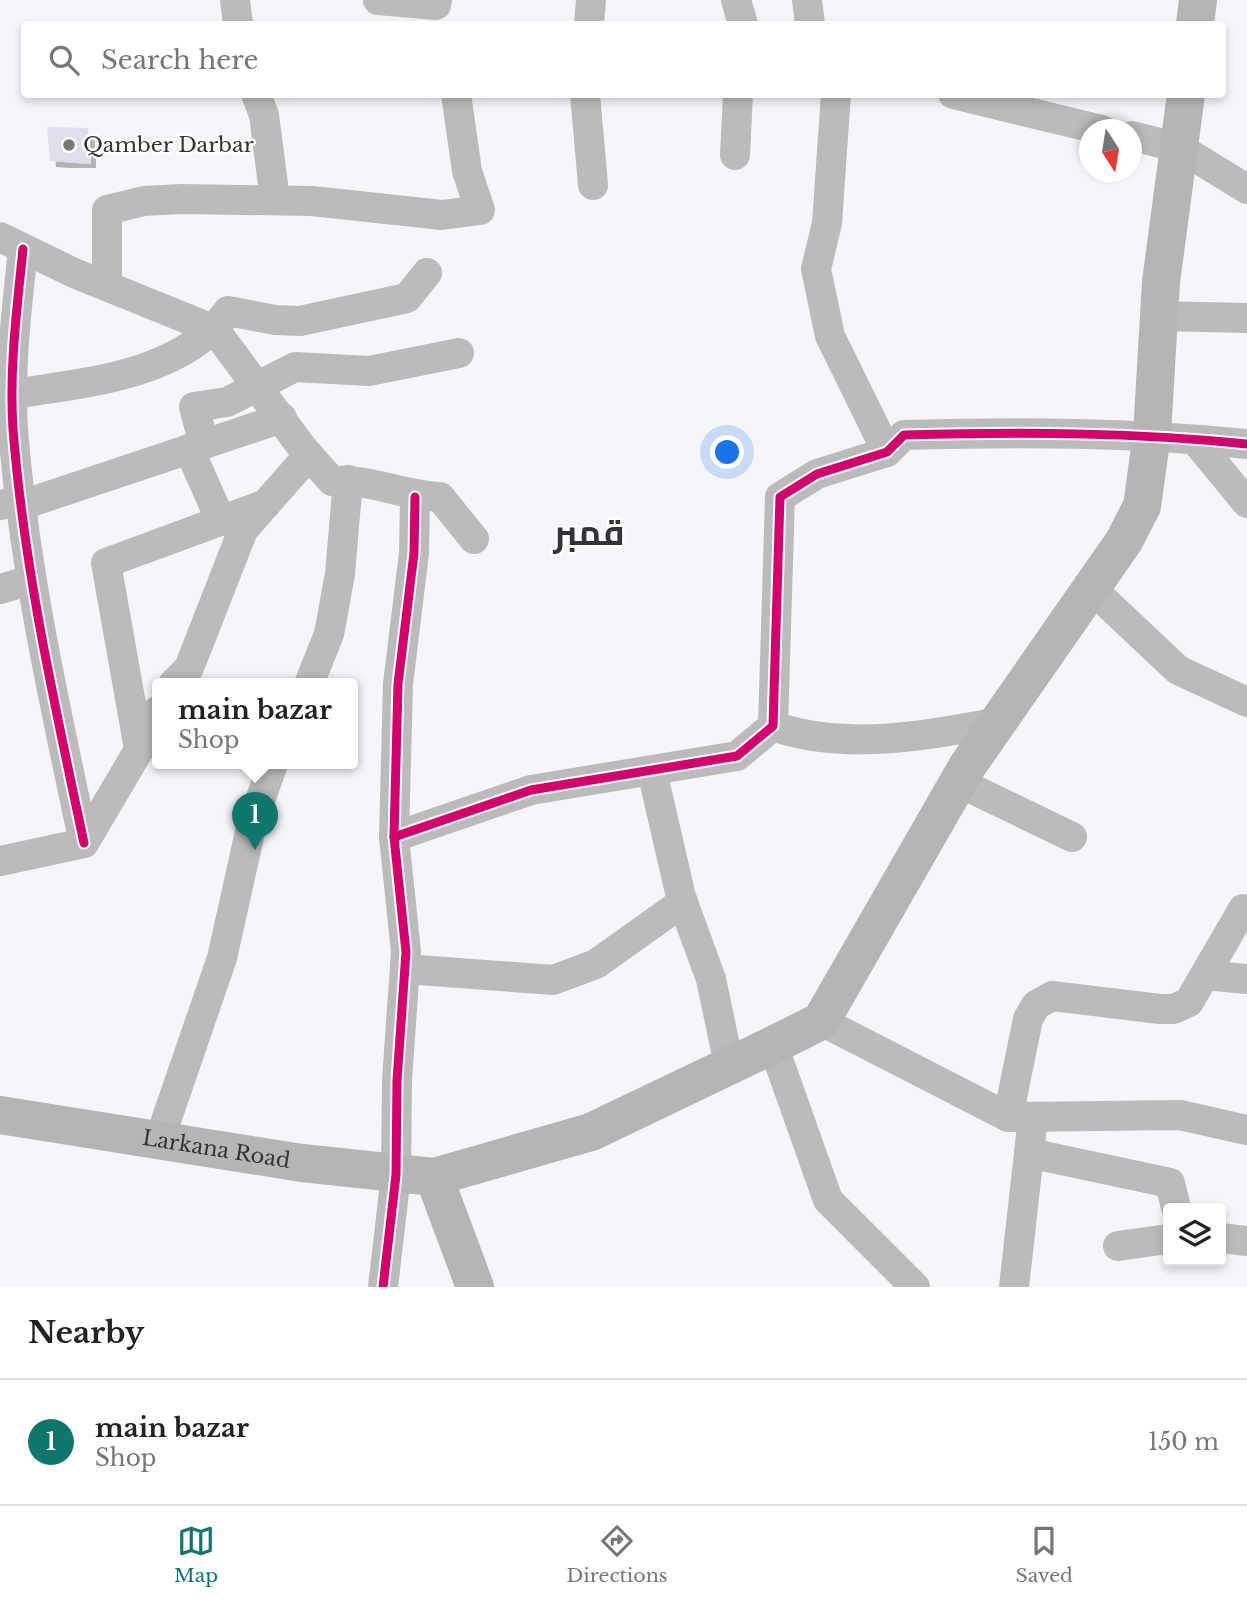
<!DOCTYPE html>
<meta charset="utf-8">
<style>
body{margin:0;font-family:"Libre Baskerville",Cairo,serif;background:#f2f2f2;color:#222}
.controls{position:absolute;right:21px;bottom:21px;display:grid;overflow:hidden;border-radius:7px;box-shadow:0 4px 10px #0003}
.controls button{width:63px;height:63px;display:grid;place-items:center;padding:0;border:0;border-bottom:2px solid #e0e0e0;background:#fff;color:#222;font:35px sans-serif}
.compass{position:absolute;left:1079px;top:119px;width:63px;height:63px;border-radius:50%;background:#fff;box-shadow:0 4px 10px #0003;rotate:168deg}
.you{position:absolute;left:728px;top:453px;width:24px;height:24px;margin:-18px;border:5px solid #fff;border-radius:50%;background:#1a73e8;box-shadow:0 0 0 10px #1a73e833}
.badge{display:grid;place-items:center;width:46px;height:46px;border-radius:50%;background:#0f766e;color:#fff;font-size:23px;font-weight:700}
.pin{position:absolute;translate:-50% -58px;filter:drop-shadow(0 2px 4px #0008)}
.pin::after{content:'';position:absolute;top:37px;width:24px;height:21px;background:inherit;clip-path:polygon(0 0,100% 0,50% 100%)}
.popup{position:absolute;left:152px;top:678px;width:206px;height:91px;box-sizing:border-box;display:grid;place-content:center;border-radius:7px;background:#fff;filter:drop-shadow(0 2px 5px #0005);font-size:23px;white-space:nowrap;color:#767676}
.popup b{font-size:26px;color:#222}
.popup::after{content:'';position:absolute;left:50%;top:100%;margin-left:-14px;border:14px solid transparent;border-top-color:#fff}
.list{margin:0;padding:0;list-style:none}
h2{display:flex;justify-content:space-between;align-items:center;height:91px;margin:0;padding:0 28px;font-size:30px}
h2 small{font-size:23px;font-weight:400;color:#767676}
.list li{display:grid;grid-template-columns:46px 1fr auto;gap:21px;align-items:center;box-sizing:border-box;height:126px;padding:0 28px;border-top:2px solid #e0e0e0}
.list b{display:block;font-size:26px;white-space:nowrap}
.list p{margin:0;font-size:23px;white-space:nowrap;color:#767676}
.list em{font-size:23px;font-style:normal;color:#767676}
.icon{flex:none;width:38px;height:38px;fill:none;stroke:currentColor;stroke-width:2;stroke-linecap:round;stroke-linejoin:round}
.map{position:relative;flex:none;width:1247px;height:1287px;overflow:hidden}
.search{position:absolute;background:#fff;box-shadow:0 4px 10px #0003;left:21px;right:21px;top:21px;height:77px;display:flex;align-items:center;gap:18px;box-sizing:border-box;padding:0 24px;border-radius:7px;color:#767676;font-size:26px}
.sheet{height:217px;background:#fff}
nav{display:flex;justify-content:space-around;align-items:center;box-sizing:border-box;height:98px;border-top:2px solid #e0e0e0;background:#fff;font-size:19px;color:#767676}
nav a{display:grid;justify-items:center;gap:4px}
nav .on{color:#0f766e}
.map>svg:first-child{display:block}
.building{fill:#dfdfeb;filter:url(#shadow)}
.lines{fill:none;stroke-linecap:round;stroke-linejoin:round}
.minor{stroke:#babcbc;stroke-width:30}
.primary{stroke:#b4b5b5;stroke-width:38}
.cycleway-casing{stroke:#fff;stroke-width:13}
.cycleway{stroke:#d6006c;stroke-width:9}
.poi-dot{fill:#78787c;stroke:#fff;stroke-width:2.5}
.labels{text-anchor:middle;stroke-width:5;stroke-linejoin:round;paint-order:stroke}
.poi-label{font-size:21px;fill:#343438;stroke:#fff;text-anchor:start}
.street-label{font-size:21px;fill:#343438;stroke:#fff}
.town-label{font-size:35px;font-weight:bold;fill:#343438;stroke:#fff}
</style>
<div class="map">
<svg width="1247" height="1287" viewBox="0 0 1247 1287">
<defs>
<filter id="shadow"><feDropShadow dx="6" dy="6" stdDeviation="0" flood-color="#0004"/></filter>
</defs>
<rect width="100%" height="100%" fill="#f5f6fa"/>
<polygon class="building" points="47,127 88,128 91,164 50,161"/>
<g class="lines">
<g class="minor">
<polyline points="235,0 238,24"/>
<polyline points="378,0 436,5 437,0"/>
<polyline points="736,0 743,24"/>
<polyline points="807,0 810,24"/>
<polyline points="589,24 591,0"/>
<polyline points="256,94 264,115 275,200"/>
<polyline points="585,94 593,185"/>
<polyline points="836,94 827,223 816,269 830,336 887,452"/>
<polyline points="953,94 1102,130"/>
<polyline points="1132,136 1180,148 1247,189"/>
<polyline points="735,155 738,94"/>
<path d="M0 237 74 273 215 330 304 450 332 481C368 478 404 496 440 497L474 539"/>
<path d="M23 249C17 308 9 369 13 429 24 569 55 706 84 843"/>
<polyline points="107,286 107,210 144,201 182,199 312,201 442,215 480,210 467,171 456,94"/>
<polyline points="1158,316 1247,318"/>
<path d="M13 394C85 383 183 375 228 311L275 320 300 321 407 298 427 273"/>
<polyline points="1195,440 1247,503"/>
<polyline points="204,444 194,407 227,402 295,367 369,371 459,353"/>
<polyline points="189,449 221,521"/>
<polyline points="0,505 21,501 28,503 282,418"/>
<polyline points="0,589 31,580"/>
<polyline points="1092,589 1178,670 1247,702"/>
<polyline points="173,684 189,668 243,530 309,455"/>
<polyline points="309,684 329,634 340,574 348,480"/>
<path d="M773 726C844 751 927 736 999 722"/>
<polyline points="139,749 106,563 266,504"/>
<polyline points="652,771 681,897 711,979 729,1065"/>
<polyline points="958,782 1072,837"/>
<path d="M394 837 531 790 737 756 773 726 780 497 817 474 887 452 904 435C1021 432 1130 432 1247 444"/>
<polyline points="0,861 84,843 146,738 157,711"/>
<polyline points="405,969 553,980 596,964 683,902"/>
<polyline points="1205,975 1247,979"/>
<polyline points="821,1021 1008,1117 1180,1115 1247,1130"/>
<polyline points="773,1045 828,1200 915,1287"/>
<polyline points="1008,1117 1028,1019 1036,1005 1052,996 1160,1009 1174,1009 1189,1002 1243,909"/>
<polyline points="159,1141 222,958 252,823 273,764"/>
<polyline points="1029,1153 1170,1183 1176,1208"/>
<polyline points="1221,1238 1247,1241"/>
<polyline points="1118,1246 1168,1239"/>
<polyline points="383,1287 396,1175 397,1080 406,952 394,837 398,684 414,553 415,497"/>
<polyline points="1014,1287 1033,1117"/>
</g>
<g class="primary">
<polyline points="1195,24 1198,0"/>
<path id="s1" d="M0 1115 302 1163 434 1177 591 1132 773 1045 821 1021 968 765 1124 541 1142 506 1152 434 1161 282 1186 94"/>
<polyline points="434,1177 475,1287"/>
</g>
<g class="cycleway-casing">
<g id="cycleway">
<path d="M23 249C17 308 9 369 13 429 24 569 55 706 84 843"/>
<path d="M394 837 531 790 737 756 773 726 780 497 817 474 887 452 904 435C1021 432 1130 432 1247 444"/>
<polyline points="383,1287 396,1175 397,1080 406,952 394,837 398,684 414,553 415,497"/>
</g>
</g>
<use href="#cycleway" class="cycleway"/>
</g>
<circle class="poi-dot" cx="69" cy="145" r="7"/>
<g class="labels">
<g class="poi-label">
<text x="83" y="152">Qamber Darbar</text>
</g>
<g class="street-label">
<text dy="7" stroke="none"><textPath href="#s1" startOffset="219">Larkana Road</textPath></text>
</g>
<g class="town-label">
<text x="589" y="545">قمبر</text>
</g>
</g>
</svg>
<div class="controls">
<button><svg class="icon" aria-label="layers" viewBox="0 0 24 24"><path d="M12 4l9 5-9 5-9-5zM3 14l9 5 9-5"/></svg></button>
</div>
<svg class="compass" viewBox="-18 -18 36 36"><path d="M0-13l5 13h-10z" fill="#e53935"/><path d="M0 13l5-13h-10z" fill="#767676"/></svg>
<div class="you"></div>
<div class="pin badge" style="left:255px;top:850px">1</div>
<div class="popup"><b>main bazar</b>Shop</div>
<div class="search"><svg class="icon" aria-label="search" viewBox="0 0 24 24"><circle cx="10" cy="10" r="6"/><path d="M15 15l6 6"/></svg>Search here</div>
</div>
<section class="sheet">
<h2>Nearby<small></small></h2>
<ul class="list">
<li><span class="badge">1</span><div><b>main bazar</b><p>Shop</p></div><em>150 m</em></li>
</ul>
</section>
<nav>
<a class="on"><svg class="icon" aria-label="map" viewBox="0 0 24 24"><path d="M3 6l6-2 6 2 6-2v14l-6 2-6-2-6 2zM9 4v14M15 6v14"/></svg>Map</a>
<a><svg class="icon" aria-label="directions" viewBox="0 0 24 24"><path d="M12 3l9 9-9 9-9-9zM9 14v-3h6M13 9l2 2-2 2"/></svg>Directions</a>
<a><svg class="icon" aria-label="saved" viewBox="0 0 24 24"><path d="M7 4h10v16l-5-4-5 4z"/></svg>Saved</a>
</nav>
